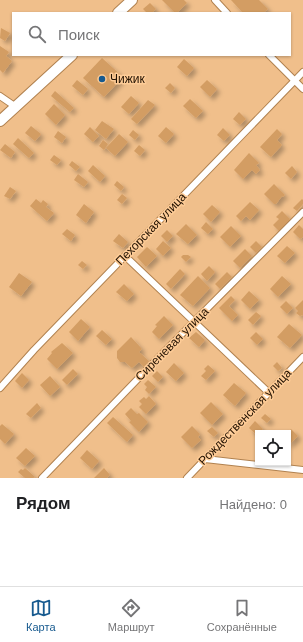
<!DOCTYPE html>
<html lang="ru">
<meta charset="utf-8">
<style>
body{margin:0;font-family:Helvetica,sans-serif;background:#f6f6f6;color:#202124}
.controls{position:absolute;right:12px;bottom:12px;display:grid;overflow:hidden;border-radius:0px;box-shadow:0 1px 3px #0004}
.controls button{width:36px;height:36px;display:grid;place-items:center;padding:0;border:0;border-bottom:1px solid #e0e0e0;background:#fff;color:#202124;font:20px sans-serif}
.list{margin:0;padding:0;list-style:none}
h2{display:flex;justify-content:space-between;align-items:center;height:52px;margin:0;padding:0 16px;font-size:17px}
h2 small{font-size:13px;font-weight:400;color:#757577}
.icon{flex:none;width:22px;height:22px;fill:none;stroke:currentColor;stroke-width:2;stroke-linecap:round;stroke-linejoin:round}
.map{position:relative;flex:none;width:303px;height:478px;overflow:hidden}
.search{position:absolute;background:#fff;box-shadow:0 1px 3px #0004;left:12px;right:12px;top:12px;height:44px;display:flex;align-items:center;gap:10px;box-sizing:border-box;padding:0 14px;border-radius:0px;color:#757577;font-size:15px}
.sheet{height:108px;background:#fff}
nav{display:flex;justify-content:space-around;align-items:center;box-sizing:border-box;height:56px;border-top:1px solid #e0e0e0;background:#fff;font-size:11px;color:#757577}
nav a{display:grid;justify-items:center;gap:2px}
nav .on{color:#175a8f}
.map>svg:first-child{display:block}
.building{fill:#d39d63;filter:url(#shadow)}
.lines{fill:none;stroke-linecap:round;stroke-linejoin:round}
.minor-casing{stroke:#b18250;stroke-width:8}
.primary-casing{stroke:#b18250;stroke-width:12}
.minor{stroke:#fff;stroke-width:6}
.primary{stroke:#fff;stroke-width:10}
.poi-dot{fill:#175a8f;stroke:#fecc97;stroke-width:1.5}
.labels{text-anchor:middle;stroke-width:3;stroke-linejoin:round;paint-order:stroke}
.poi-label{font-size:12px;fill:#210;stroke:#fecc97;text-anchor:start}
.street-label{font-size:12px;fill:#210;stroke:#fecc97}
</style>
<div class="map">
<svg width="303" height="478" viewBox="0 0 303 478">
<defs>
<filter id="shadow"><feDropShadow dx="3.5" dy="3.5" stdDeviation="2" flood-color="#0004"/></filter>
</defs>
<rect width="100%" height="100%" fill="#f0bf8b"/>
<g class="building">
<polygon points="162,0 184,0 187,3 177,13 175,13"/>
<polygon points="231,0 259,0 268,9 263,13 243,13"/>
<polygon points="150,3 156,9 152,13 147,13 143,9"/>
<polygon points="1,28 10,33 5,41 0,38"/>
<polygon points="0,46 9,52 6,56 12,61 3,73 0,70"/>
<polygon points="102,58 123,77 104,97 83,78"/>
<polygon points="184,59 194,68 187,76 177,67"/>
<polygon points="77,80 88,89 83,95 72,86"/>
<polygon points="207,80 217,89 210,97 200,87"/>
<polygon points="170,83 175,88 171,93 165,88"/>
<polygon points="55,91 74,108 70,112 51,96"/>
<polygon points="131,96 139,103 129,114 121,107"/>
<polygon points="190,99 203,111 196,118 183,106"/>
<polygon points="148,100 155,105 137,124 131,119"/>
<polygon points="54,104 65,115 56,125 45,114"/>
<polygon points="239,112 246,119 240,125 233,119"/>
<polygon points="102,121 114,129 106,139 95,130"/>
<polygon points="31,126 41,134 35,141 25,133"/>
<polygon points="90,127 99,136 93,142 84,134"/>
<polygon points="166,127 174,134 166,143 158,136"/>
<polygon points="223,128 230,135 224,141 217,135"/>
<polygon points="277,129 282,134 277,140 282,145 271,157 260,147"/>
<polygon points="133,130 139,135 135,140 129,135"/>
<polygon points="58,131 66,137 62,143 54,137"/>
<polygon points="119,134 128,142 115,156 106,148"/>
<polygon points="18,138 34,153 29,158 13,144"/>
<polygon points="103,140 108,144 104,150 99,146"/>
<polygon points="5,144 15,152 11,158 0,150"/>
<polygon points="139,145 145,150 140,156 134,151"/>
<polygon points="249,153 259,163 256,165 260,170 256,174 252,170 243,179 234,170"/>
<polygon points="54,155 61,160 57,165 50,160"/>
<polygon points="72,161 80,167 76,171 69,165"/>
<polygon points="93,165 105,176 100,182 88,171"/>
<polygon points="292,166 297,172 291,179 285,173"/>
<polygon points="78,174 88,182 84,187 74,180"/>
<polygon points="117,181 124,187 121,191 114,185"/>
<polygon points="274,184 285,195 283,197 282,196 276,204 274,204 264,194"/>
<polygon points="10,187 16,191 10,199 4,196"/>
<polygon points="122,194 127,198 122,204 117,200"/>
<polygon points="36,199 41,203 43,200 48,204 46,207 54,213 47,221 30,206"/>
<polygon points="302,199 303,200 303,204 297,211 293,208"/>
<polygon points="250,202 259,210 250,220 246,216 241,221 236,216"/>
<polygon points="84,204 94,212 86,223 76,215"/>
<polygon points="212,205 220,212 211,222 203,214"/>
<polygon points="282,211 290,219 279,231 273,225 279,219 276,217"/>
<polygon points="206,222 213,229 208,234 201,228"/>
<polygon points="186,224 197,235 188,244 176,234"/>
<polygon points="299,225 303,229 303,237 300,239 293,232"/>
<polygon points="231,226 241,236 230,247 220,237"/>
<polygon points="67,229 75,235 71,241 62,234"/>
<polygon points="167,230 173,236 167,242 161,236"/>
<polygon points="119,234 128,242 123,248 113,241"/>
<polygon points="163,241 171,248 163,256 156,249"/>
<polygon points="256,241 262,247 256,253 250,247"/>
<polygon points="287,246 295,253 285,263 277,256"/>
<polygon points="147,247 157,256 146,267 137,257"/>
<polygon points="245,249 252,256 240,268 233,261"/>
<polygon points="183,255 188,255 191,257 186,262 181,257"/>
<polygon points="82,261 87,265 83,269 78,265"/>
<polygon points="209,266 215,272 207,281 201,274"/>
<polygon points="180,269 185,274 171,289 166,284"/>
<polygon points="227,272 232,277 220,289 215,284"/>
<polygon points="19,273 32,282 21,296 9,287"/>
<polygon points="198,276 210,288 193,306 180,295"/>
<polygon points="282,276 291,284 278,297 270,289"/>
<polygon points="124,284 134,294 127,301 116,292"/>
<polygon points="249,291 259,300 250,309 241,300"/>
<polygon points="231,296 235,300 229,306 238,315 232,321 219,308"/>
<polygon points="303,300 303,316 302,315 300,316 296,313 298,311 295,308"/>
<polygon points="286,301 293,308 287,314 280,307"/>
<polygon points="256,312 261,316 253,325 248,320"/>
<polygon points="164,316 173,325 159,339 152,332 157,326 155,325"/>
<polygon points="81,319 90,327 78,341 69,332"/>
<polygon points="289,324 302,335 290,348 277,337"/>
<polygon points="102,330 112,339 106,345 96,336"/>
<polygon points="196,332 205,340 199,347 189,338"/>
<polygon points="256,332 263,339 257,345 250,338"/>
<polygon points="131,337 142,349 139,352 150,362 145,368 139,362 132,368 125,362 120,362 117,358 117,351"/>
<polygon points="62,343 73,353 57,369 47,359 52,353 51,352"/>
<polygon points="277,362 282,368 278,371 273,366"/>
<polygon points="174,363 184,373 176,381 166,372"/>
<polygon points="208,365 215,371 206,380 201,376 206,371 204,369"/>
<polygon points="73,369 78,374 67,385 62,380"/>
<polygon points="157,371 163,377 158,382 152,376"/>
<polygon points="22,373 29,380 22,388 15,381"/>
<polygon points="50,376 60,387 50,396 40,385"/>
<polygon points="148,380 156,387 149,394 145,390 147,387 144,384"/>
<polygon points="234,383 246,393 235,406 223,395"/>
<polygon points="149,396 156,404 146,414 139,407 142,404 139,401 144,397 146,399"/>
<polygon points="211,402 223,414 212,425 200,413"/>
<polygon points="37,403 41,408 31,418 26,414"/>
<polygon points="131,408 137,414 139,413 148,422 139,432 129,422 131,421 125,414"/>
<polygon points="265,414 271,419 267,423 261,418"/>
<polygon points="113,417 133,435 127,442 107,423"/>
<polygon points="255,421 263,429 257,435 249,428"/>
<polygon points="2,424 14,434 5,444 0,439 0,426"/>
<polygon points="192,426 200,434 198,437 201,440 192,448 181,437"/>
<polygon points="212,427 218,433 214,437 207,431"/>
<polygon points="291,429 298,436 289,445 288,444 288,433 282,433 285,430 288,433"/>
<polygon points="26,448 35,456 25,466 16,458"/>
<polygon points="87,450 99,461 92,469 80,458"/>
<polygon points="25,468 35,477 33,478 25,478 18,472 21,469 23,470"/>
<polygon points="104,468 110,475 107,478 94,478"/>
</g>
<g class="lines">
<g class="minor-casing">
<g id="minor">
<polyline points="215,0 227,13"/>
<polyline points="269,55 303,89"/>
<polyline points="0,96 16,107"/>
<polyline points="125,256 268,392"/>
<polyline points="0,388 34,350 303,72"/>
<polyline points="205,459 303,470"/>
<polyline points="42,478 159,357 303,212"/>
<polyline points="187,478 303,357"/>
</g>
</g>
<g class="primary-casing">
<g id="primary">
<polyline points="118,13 132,0"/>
<polyline points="0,121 72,55"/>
</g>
</g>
<use href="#minor" class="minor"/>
<use href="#primary" class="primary"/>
</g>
<circle class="poi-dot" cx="102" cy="79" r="4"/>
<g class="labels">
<g class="poi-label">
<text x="110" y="83">Чижик</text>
</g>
<g class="street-label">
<text transform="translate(151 229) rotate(-46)" y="4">Пехорская улица</text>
<text transform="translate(172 344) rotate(-45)" y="4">Сиреневая улица</text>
<text transform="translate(245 417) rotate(-46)" y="4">Рождественская улица</text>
</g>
</g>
</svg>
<div class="controls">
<button><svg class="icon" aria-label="locate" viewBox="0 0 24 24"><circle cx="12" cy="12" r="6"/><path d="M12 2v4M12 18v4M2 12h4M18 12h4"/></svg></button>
</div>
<div class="search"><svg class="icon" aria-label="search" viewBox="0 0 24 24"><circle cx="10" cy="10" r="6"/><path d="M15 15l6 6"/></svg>Поиск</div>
</div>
<section class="sheet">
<h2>Рядом<small>Найдено: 0</small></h2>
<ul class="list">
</ul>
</section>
<nav>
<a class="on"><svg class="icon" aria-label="map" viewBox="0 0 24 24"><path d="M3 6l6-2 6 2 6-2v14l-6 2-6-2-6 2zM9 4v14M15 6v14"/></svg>Карта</a>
<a><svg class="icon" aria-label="directions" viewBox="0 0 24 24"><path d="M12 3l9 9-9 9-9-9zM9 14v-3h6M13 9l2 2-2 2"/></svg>Маршрут</a>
<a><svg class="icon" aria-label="saved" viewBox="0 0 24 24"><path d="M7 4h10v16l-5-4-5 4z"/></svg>Сохранённые</a>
</nav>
